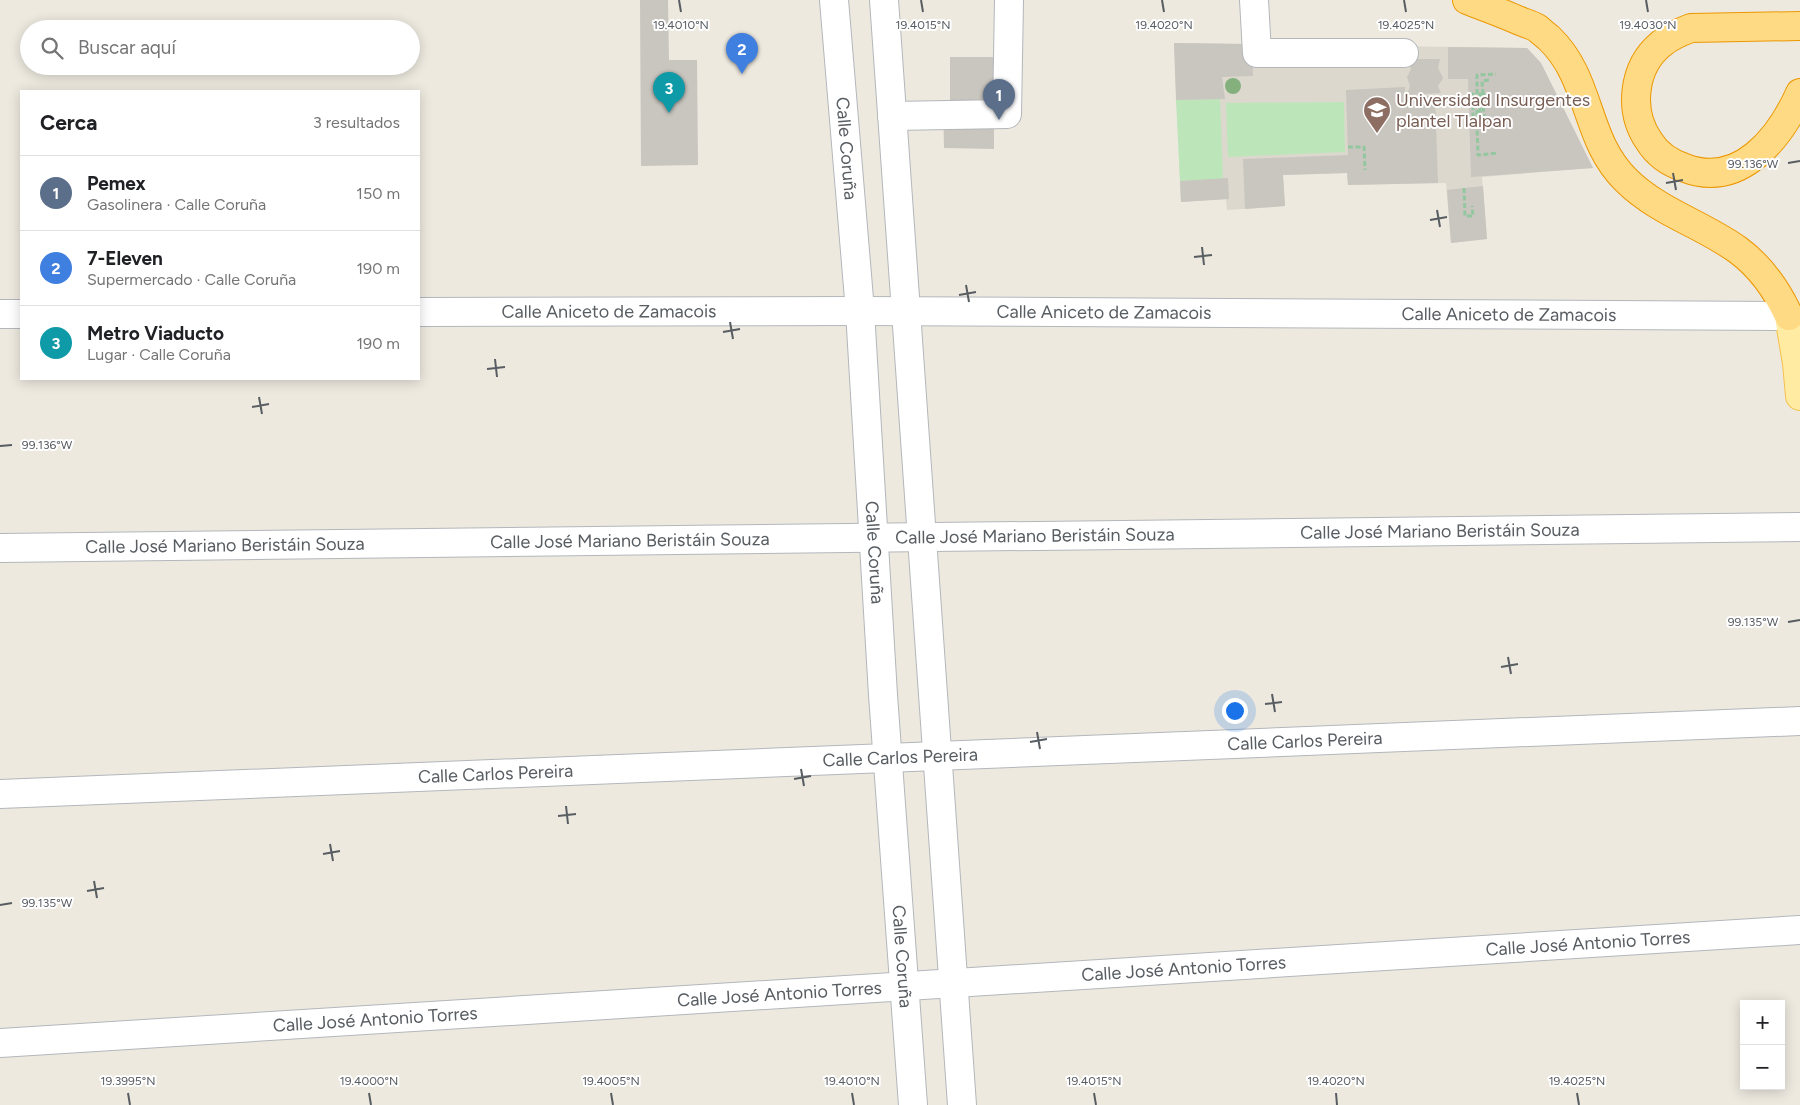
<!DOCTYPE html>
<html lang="es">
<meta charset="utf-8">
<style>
body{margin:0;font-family:Figtree,sans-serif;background:#f6f6f6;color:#202124}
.controls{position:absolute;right:15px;bottom:15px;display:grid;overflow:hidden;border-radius:0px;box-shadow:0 2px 12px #0003}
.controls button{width:45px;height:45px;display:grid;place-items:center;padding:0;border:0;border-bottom:1px solid #e0e0e0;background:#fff;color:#202124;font:25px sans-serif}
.you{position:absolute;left:1234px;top:710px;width:18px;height:18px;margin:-12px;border:4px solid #fff;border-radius:50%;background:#1a73e8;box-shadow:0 0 0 8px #1a73e833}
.badge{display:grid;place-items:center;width:32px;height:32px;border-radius:50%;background:#f12821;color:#fff;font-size:16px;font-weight:700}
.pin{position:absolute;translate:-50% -41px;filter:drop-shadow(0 1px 2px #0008)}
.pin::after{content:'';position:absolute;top:26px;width:18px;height:15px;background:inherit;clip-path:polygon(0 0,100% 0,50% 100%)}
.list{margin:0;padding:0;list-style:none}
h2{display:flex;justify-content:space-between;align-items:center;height:65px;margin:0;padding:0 20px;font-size:21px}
h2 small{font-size:16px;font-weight:400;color:#757577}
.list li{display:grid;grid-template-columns:32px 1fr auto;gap:15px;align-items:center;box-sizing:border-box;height:75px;padding:0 20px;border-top:1px solid #e0e0e0}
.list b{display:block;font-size:19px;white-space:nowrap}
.list p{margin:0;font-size:16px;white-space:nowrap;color:#757577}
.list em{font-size:16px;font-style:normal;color:#757577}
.icon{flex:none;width:28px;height:28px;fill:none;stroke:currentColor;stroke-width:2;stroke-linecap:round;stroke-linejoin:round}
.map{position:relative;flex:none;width:1800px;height:1105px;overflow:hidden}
.search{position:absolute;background:#fff;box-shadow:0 2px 12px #0003;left:20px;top:20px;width:400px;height:55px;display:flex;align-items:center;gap:12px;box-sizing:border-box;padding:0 18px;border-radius:28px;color:#757577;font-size:19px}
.panel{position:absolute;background:#fff;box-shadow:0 2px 12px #0003;left:20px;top:90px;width:400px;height:290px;border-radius:0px}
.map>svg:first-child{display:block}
.education{fill:#dcd8ce}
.green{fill:#bce6ba}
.building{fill:#c9c5bf}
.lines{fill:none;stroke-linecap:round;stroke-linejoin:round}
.minor-casing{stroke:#b3b7bb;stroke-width:30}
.major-casing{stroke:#f7c04e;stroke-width:30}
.highway-casing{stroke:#ec9700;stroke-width:30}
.path{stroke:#93c79f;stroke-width:3;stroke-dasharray:5 2.5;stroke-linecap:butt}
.minor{stroke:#fff;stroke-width:28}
.major{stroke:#ffeca2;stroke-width:28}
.highway{stroke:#ffda84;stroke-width:28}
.tree{fill:#84b07e}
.ticks{fill:none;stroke:#585d62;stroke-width:2}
.labels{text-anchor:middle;stroke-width:4;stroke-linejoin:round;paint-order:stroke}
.education-label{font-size:18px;fill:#785e54;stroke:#fff;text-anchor:start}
.street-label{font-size:18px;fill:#585d62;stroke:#fff}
.ticks-label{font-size:12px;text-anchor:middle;fill:#585d62;stroke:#fff;stroke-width:4;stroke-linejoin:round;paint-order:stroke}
</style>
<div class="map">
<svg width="1800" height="1105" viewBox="0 0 1800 1105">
<rect width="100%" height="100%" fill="#ede9df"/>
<polygon class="education" points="1174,43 1527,48 1541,63 1593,168 1482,177 1487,239 1451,243 1446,183 1348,185 1347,173 1283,175 1285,206 1227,210 1226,199 1181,202"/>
<g class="green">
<polygon points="1220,99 1223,179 1180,181 1176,100"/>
<polygon points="1344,102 1345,152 1228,157 1226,103"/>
</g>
<g class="building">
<polygon points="640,0 668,0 669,60 697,60 698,165 641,166"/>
<polygon points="1174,43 1252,44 1253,76 1222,77 1225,99 1176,100"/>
<polygon points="1448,47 1527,48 1541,63 1593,168 1471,177 1468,79 1448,79"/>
<polygon points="950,57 1000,57 994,104 994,149 944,148 943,102 950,102"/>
<polygon points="1406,59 1440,59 1438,68 1443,78 1438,86 1441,93 1407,95 1410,86 1407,77 1411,69"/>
<polygon points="1405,87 1405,97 1435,96 1438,183 1348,185 1347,173 1283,175 1285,206 1245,209 1243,159 1348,155 1346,90"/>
<polygon points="1228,178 1229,199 1181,202 1180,181"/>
<polygon points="1483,186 1487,239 1451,243 1447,190"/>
</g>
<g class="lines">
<g class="minor-casing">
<g id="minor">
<path id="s1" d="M834 0 860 311 883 695 913 1105"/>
<polyline points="884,0 962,1105"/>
<polyline points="1254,0 1257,53 1404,53"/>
<polyline points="892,116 1007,114 1009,0"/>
<path id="s2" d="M419 312 860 311 1789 316"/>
<polyline points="0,314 21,314"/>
<path id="s3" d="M0 548 1800 527"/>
<path id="s4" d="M0 794 1800 721"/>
<path id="s5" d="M0 1043 1800 930"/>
</g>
</g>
<g class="major-casing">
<polyline id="major" points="1789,316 1797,363 1800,396"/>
</g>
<g class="highway-casing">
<g id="highway">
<path d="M1467 0C1485 7 1502 13 1520 21 1525 23 1532 25 1537 28 1541 31 1545 35 1549 38 1592 79 1584 139 1626 180 1658 212 1702 224 1738 250 1761 267 1777 290 1789 316"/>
<path d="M1800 26 1691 28C1680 32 1670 36 1661 44 1633 67 1628 111 1649 141 1657 154 1670 163 1685 168 1740 189 1780 138 1800 93"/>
</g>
</g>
<g class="path">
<polyline points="1469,94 1473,94 1473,123 1477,123 1477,94 1480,94 1480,123 1484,122 1483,94 1489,95 1489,108"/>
<polyline points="1477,94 1477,75 1496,74"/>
<polyline points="1483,94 1482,81 1489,80"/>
<polyline points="1477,123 1478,155 1497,153"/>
<polyline points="1348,147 1364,147 1365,170"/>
<polyline points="1464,188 1465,216 1473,216 1472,206"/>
</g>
<use href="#minor" class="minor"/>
<use href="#major" class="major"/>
<use href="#highway" class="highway"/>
</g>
<circle class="tree" cx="1233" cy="86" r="8"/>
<path class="ticks" d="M679 0 681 12M921 0 923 12M1162 0 1164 12M1404 0 1406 12M1646 0 1648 12M1788 163 1800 161M1673 173 1676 190M1666 183 1683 180M1437 210 1440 227M1430 220 1447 217M1202 247 1204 265M1194 257 1212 255M966 285 969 302M959 295 976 292M730 322 733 339M723 332 740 329M495 359 497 377M487 369 505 367M259 397 262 414M252 407 269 404M0 446 12 445M1788 622 1800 620M1508 657 1511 674M1501 667 1518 664M1272 694 1275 712M1265 704 1282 702M1037 732 1040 749M1030 742 1047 739M801 769 804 786M794 779 811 776M566 806 568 824M558 816 576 814M330 844 333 861M323 854 340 851M94 881 97 898M87 891 104 888M0 905 12 903M128 1093 130 1105M369 1093 371 1105M611 1093 613 1105M852 1093 854 1105M1094 1093 1096 1105M1336 1093 1337 1105M1577 1093 1579 1105"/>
<defs>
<g id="school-pin" transform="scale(1.4375)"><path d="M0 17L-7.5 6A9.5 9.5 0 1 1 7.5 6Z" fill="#8d6e63" stroke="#fff"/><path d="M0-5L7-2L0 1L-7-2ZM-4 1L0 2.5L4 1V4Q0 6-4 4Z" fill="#fff"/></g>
</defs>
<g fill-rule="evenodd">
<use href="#school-pin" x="1377" y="110"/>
</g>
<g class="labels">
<g class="education-label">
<text x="1396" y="106">Universidad Insurgentes<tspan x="1396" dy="21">plantel Tlalpan</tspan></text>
</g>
<g class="street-label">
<text dy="6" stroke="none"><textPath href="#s1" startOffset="149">Calle Coruña</textPath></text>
<text dy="6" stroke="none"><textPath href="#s2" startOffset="190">Calle Aniceto de Zamacois</textPath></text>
<text dy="6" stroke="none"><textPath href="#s2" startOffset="685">Calle Aniceto de Zamacois</textPath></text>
<text dy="6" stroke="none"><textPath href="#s2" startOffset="1090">Calle Aniceto de Zamacois</textPath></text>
<text dy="6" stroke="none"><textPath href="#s3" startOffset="1440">Calle José Mariano Beristáin Souza</textPath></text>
<text dy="6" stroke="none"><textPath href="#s3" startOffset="1035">Calle José Mariano Beristáin Souza</textPath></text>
<text dy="6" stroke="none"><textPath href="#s3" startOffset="630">Calle José Mariano Beristáin Souza</textPath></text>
<text dy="6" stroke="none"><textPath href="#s3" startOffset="225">Calle José Mariano Beristáin Souza</textPath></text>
<text dy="6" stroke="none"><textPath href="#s1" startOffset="554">Calle Coruña</textPath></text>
<text dy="6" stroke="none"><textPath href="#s4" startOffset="1306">Calle Carlos Pereira</textPath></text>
<text dy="6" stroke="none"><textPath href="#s4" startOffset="901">Calle Carlos Pereira</textPath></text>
<text dy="6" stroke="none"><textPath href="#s4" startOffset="496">Calle Carlos Pereira</textPath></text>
<text dy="6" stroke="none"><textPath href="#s5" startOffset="1591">Calle José Antonio Torres</textPath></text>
<text dy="6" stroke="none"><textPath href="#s1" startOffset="959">Calle Coruña</textPath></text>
<text dy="6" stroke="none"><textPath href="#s5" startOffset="1186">Calle José Antonio Torres</textPath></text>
<text dy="6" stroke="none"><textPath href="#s5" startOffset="781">Calle José Antonio Torres</textPath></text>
<text dy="6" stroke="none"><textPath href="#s5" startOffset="376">Calle José Antonio Torres</textPath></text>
</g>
</g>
<g class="ticks-label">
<text x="681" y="29">19.4010°N</text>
<text x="923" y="29">19.4015°N</text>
<text x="1164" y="29">19.4020°N</text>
<text x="1406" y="29">19.4025°N</text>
<text x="1648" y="29">19.4030°N</text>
<text x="1753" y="168">99.136°W</text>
<text x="47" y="449">99.136°W</text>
<text x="1753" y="626">99.135°W</text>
<text x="47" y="907">99.135°W</text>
<text x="128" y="1085">19.3995°N</text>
<text x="369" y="1085">19.4000°N</text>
<text x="611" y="1085">19.4005°N</text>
<text x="852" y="1085">19.4010°N</text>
<text x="1094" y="1085">19.4015°N</text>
<text x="1336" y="1085">19.4020°N</text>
<text x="1577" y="1085">19.4025°N</text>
</g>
</svg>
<div class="controls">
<button>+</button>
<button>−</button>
</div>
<div class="you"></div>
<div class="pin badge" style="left:999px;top:120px;background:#5c6f8a">1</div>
<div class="pin badge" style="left:742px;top:74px;background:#3f7fe0">2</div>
<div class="pin badge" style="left:669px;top:113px;background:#0f9aa8">3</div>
<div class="search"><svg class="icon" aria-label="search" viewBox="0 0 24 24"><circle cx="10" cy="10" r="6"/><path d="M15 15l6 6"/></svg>Buscar aquí</div>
<section class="panel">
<h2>Cerca<small>3 resultados</small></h2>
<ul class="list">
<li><span class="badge" style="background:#5c6f8a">1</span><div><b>Pemex</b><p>Gasolinera · Calle Coruña</p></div><em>150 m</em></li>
<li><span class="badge" style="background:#3f7fe0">2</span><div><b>7-Eleven</b><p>Supermercado · Calle Coruña</p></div><em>190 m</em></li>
<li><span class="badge" style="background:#0f9aa8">3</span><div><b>Metro Viaducto</b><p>Lugar · Calle Coruña</p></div><em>190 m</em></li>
</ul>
</section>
</div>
